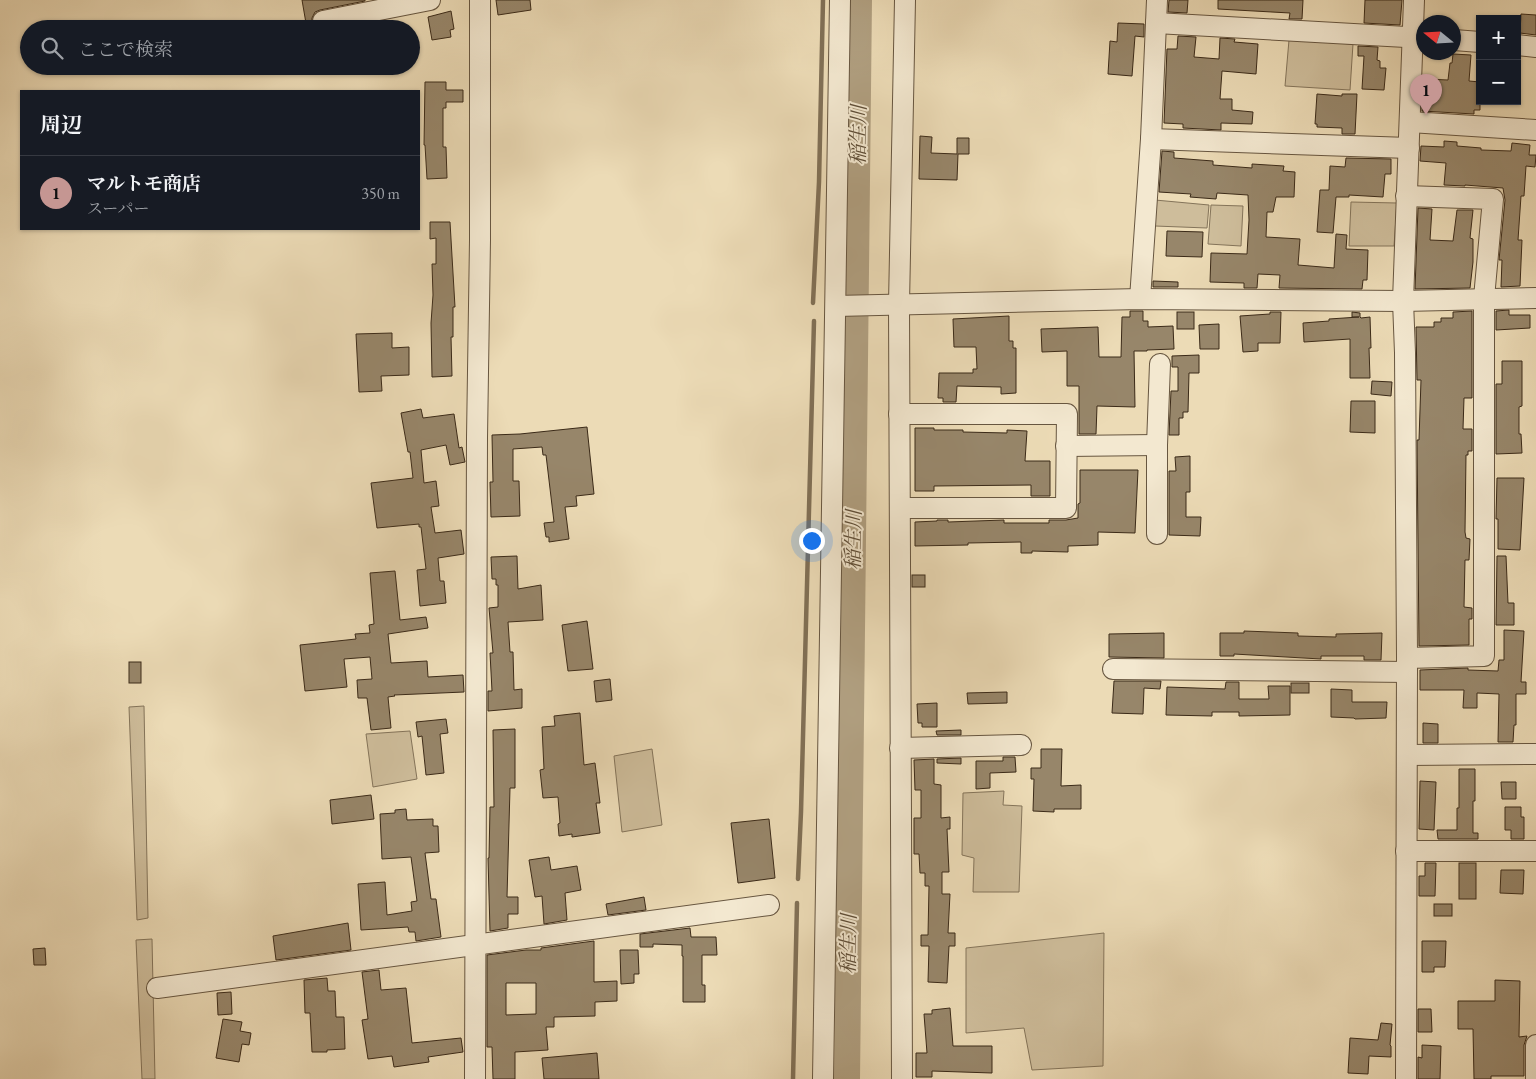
<!DOCTYPE html>
<html lang="ja">
<meta charset="utf-8">
<style>
body{margin:0;font-family:"EB Garamond","Noto Serif JP",serif;background:#242831;color:#f1f3f6}
.controls{position:absolute;right:15px;top:15px;display:grid;overflow:hidden;border-radius:0px;box-shadow:0 1px 4px #0004}
.controls button{width:45px;height:45px;display:grid;place-items:center;padding:0;border:0;border-bottom:1px solid #363941;background:#171b24;color:#f1f3f6;font:25px sans-serif}
.compass{position:absolute;left:1416px;top:15px;width:45px;height:45px;border-radius:50%;background:#171b24;box-shadow:0 1px 4px #0004;rotate:288deg}
.you{position:absolute;left:811px;top:540px;width:18px;height:18px;margin:-12px;border:4px solid #fff;border-radius:50%;background:#1a73e8;box-shadow:0 0 0 8px #1a73e833}
.badge{display:grid;place-items:center;width:32px;height:32px;border-radius:50%;background:#c59692;color:#111;font-size:16px;font-weight:700}
.pin{position:absolute;translate:-50% -41px;filter:drop-shadow(0 1px 2px #0008)}
.pin::after{content:'';position:absolute;top:26px;width:18px;height:15px;background:inherit;clip-path:polygon(0 0,100% 0,50% 100%)}
.list{margin:0;padding:0;list-style:none}
h2{display:flex;justify-content:space-between;align-items:center;height:65px;margin:0;padding:0 20px;font-size:21px}
h2 small{font-size:16px;font-weight:400;color:#9ea1a6}
.list li{display:grid;grid-template-columns:32px 1fr auto;gap:15px;align-items:center;box-sizing:border-box;height:75px;padding:0 20px;border-top:1px solid #363941}
.list b{display:block;font-size:19px;white-space:nowrap}
.list p{margin:0;font-size:16px;white-space:nowrap;color:#9ea1a6}
.list em{font-size:16px;font-style:normal;color:#9ea1a6}
.icon{flex:none;width:28px;height:28px;fill:none;stroke:currentColor;stroke-width:2;stroke-linecap:round;stroke-linejoin:round}
.map{position:relative;flex:none;width:1536px;height:1079px;overflow:hidden}
.search{position:absolute;background:#171b24;box-shadow:0 1px 4px #0004;left:20px;top:20px;width:400px;height:55px;display:flex;align-items:center;gap:12px;box-sizing:border-box;padding:0 18px;border-radius:28px;color:#9ea1a6;font-size:19px}
.panel{position:absolute;background:#171b24;box-shadow:0 1px 4px #0004;left:20px;top:90px;width:400px;height:140px;border-radius:0px}
.map>svg:first-child{display:block}
.green{fill:#cebd9b;stroke:#84745a}
.lines{fill:none;stroke-linecap:round;stroke-linejoin:round}
.stream{stroke:#817056;stroke-width:4.5}
.river{stroke:#b09f80;stroke-width:26}
.building{fill:#97866a;stroke:#3b2a18;fill-rule:evenodd}
.minor-casing{stroke:#675640;stroke-width:22}
.minor{stroke:#f3e8d0;stroke-width:20}
.labels{text-anchor:middle;stroke-width:4;stroke-linejoin:round;paint-order:stroke}
.water-label{font-size:20px;font-style:italic;fill:#5e4d37;stroke:#f3e8d0}
</style>
<div class="map">
<svg width="1536" height="1079" viewBox="0 0 1536 1079">
<rect width="100%" height="100%" fill="#ecdbb6"/>
<filter id="stains"><feTurbulence type="fractalNoise" baseFrequency=".004" numOctaves="4"/><feColorMatrix values="0 0 0 0 .2 0 0 0 0 .09 0 0 0 0 .02 0 0 0 .5 -.17"/></filter>
<radialGradient id="worn" r=".72"><stop offset=".6" stop-color="#630" stop-opacity="0"/><stop offset="1" stop-color="#630" stop-opacity=".3"/></radialGradient>
<g class="green">
<polygon points="1289,40 1353,44 1350,90 1285,86"/>
<polygon points="1155,200 1209,205 1207,228 1155,226"/>
<polygon points="1351,202 1397,203 1394,246 1349,246"/>
<polygon points="1211,205 1243,206 1241,246 1208,244"/>
<polygon points="144,706 148,918 137,920 129,707"/>
<polygon points="410,731 417,779 373,787 366,734"/>
<polygon points="652,749 662,825 622,832 614,756"/>
<polygon points="1004,791 1003,805 1022,806 1019,892 973,892 974,858 962,855 963,793"/>
<polygon points="1104,933 1103,1066 1032,1070 1024,1028 966,1033 966,948"/>
<polygon points="152,939 155,1079 142,1079 136,940"/>
</g>
<g class="lines">
<g class="stream">
<polyline points="813,303 819,182 823,0"/>
<polyline points="798,879 801,812 814,321"/>
<polyline points="793,1079 797,903"/>
</g>
<polyline class="river" points="847,1079 859,0"/>
</g>
<g class="building">
<polygon points="302,0 365,0 365,1 320,10 315,12 312,18 312,24 314,29 307,29"/>
<polygon points="496,0 530,0 531,10 498,15"/>
<polygon points="1169,0 1188,0 1187,13 1168,12"/>
<polygon points="1218,0 1303,0 1302,19 1289,19 1290,13 1218,9"/>
<polygon points="1365,0 1402,0 1400,25 1364,23"/>
<polygon points="451,11 454,29 450,30 451,37 432,40 428,17"/>
<polygon points="1521,14 1536,15 1536,35 1520,33"/>
<polygon points="1118,23 1144,24 1144,37 1135,36 1132,76 1108,74 1110,41 1117,42"/>
<polygon points="370,24 371,29 345,29"/>
<polygon points="1178,36 1196,37 1194,57 1219,59 1220,38 1235,39 1234,42 1258,44 1256,74 1222,71 1220,99 1232,99 1232,110 1253,112 1252,124 1221,123 1221,130 1183,128 1183,124 1164,123 1167,49 1177,49"/>
<polygon points="1358,46 1378,47 1377,60 1380,61 1380,68 1386,68 1384,90 1362,89 1364,56 1358,56"/>
<polygon points="1453,54 1471,55 1469,81 1480,82 1480,110 1474,110 1474,114 1422,111 1422,100 1424,100 1426,79 1448,80 1450,63 1452,63"/>
<polygon points="425,82 446,82 446,90 463,90 463,102 446,102 446,108 443,108 443,147 446,147 447,178 427,179 425,145 424,145"/>
<polygon points="1317,94 1342,96 1342,94 1357,94 1355,134 1342,134 1342,128 1317,127 1317,124 1315,124"/>
<polygon points="920,136 932,137 931,153 957,154 957,138 969,138 969,154 958,154 957,180 919,179"/>
<polygon points="1444,141 1457,142 1457,146 1481,148 1481,150 1511,151 1512,143 1530,145 1529,155 1536,155 1535,167 1526,166 1524,196 1521,196 1518,240 1522,240 1520,286 1501,287 1502,260 1499,260 1505,200 1503,188 1465,185 1465,186 1444,185 1446,163 1420,161 1421,146 1444,147"/>
<polygon points="1162,151 1174,152 1174,158 1213,161 1213,165 1252,168 1252,164 1284,166 1283,171 1295,172 1294,197 1276,197 1273,212 1267,212 1266,237 1300,239 1298,265 1334,268 1336,234 1347,235 1346,249 1368,250 1367,280 1363,280 1362,289 1279,288 1280,275 1258,274 1257,288 1244,288 1244,283 1210,282 1211,253 1247,254 1249,220 1248,195 1217,193 1216,199 1190,197 1191,194 1159,192"/>
<polygon points="1346,158 1391,159 1391,174 1385,174 1383,197 1349,195 1349,197 1336,197 1333,233 1317,232 1320,190 1329,190 1330,166 1345,167"/>
<polygon points="1418,208 1432,209 1430,240 1453,241 1457,210 1473,210 1470,238 1473,239 1473,262 1470,288 1415,289"/>
<polygon points="430,222 450,222 455,307 453,307 453,337 451,337 452,376 432,377 431,323 433,295 432,264 436,264 436,238 430,239"/>
<polygon points="1167,231 1203,232 1202,257 1166,256"/>
<polygon points="1153,281 1178,282 1178,287 1153,287"/>
<polygon points="1509,310 1509,315 1530,315 1530,328 1496,330 1496,311"/>
<polygon points="1130,311 1143,311 1143,321 1148,321 1148,327 1173,326 1174,349 1147,350 1147,351 1134,351 1135,407 1097,406 1096,434 1079,434 1079,386 1067,386 1067,351 1042,352 1041,329 1098,327 1099,357 1121,357 1122,317 1130,317"/>
<polygon points="1472,311 1472,398 1464,398 1463,429 1472,429 1472,451 1468,451 1468,455 1466,455 1465,532 1466,538 1470,539 1469,560 1465,560 1464,607 1472,608 1472,619 1469,619 1469,645 1419,646 1417,440 1419,440 1421,380 1417,380 1416,327 1434,327 1434,322 1441,322 1441,318 1453,318 1453,312"/>
<rect x="1177" y="312" width="17" height="17"/>
<polygon points="1270,312 1281,312 1280,343 1258,343 1258,351 1243,352 1240,316 1270,314"/>
<polygon points="1352,312 1360,313 1360,317 1361,318 1370,317 1371,348 1369,348 1370,378 1350,378 1350,339 1304,342 1303,323 1329,321 1329,319 1359,317 1352,317"/>
<polygon points="1009,316 1009,341 1013,341 1013,348 1016,348 1016,393 1001,394 1001,387 957,386 956,402 943,402 943,398 938,398 939,373 973,373 973,369 977,369 976,347 954,347 953,319"/>
<polygon points="1219,324 1219,349 1200,349 1199,325"/>
<polygon points="392,333 392,348 409,347 409,375 381,376 382,391 359,392 356,334"/>
<polygon points="1199,355 1199,373 1189,373 1188,412 1183,412 1183,418 1179,418 1179,435 1169,435 1171,391 1178,391 1178,367 1172,367 1172,356"/>
<polygon points="1502,361 1522,361 1522,406 1519,407 1519,434 1521,434 1522,453 1496,454 1496,384 1502,384"/>
<polygon points="1372,381 1392,382 1391,396 1371,394"/>
<polygon points="1351,401 1375,401 1375,433 1350,432"/>
<polygon points="421,409 423,418 454,414 459,448 462,447 465,462 450,465 446,445 421,450 424,483 436,481 439,506 431,507 435,533 461,530 464,554 438,558 440,581 444,581 446,603 420,606 417,570 426,569 421,527 419,527 419,524 377,528 371,483 413,478 410,452 408,452 401,413"/>
<polygon points="587,427 594,494 576,496 577,506 565,507 569,539 549,542 549,537 546,537 544,523 554,522 546,455 543,455 542,447 513,449 513,481 519,481 520,516 491,517 490,482 493,482 492,435 520,434"/>
<polygon points="915,428 934,428 934,430 963,430 963,432 1007,433 1007,430 1027,431 1025,461 1050,461 1050,496 1031,496 1031,485 934,486 934,491 915,491"/>
<polygon points="1190,456 1190,492 1186,492 1186,517 1201,517 1200,536 1169,535 1169,471 1176,471 1175,457"/>
<polygon points="1080,470 1138,470 1135,533 1098,532 1098,545 1068,546 1068,552 1032,551 1032,553 1021,553 1021,542 968,543 968,545 915,546 915,522 937,521 937,520 948,520 948,522 1004,520 1004,523 1049,523 1049,520 1066,520 1078,518 1078,504 1080,503"/>
<polygon points="1497,478 1524,478 1520,550 1498,549 1498,519 1496,519"/>
<polygon points="517,556 518,589 541,585 543,620 508,622 510,652 513,652 514,690 522,689 522,708 488,711 488,691 492,691 490,653 493,653 489,608 498,607 498,585 496,585 496,579 492,579 491,557"/>
<polygon points="1497,556 1506,556 1508,603 1514,603 1514,625 1496,625"/>
<polygon points="395,571 400,620 426,617 428,628 388,634 391,663 427,661 428,677 463,675 464,692 394,695 395,696 388,697 391,728 371,730 367,698 358,698 357,680 372,679 370,657 344,659 347,687 305,691 300,645 356,639 355,634 370,633 369,625 374,624 370,573"/>
<rect x="912" y="575" width="13" height="12"/>
<polygon points="587,621 593,669 568,671 562,625"/>
<polygon points="1504,630 1524,631 1521,682 1526,682 1526,694 1516,694 1516,725 1514,725 1513,742 1498,742 1499,694 1477,693 1477,708 1463,708 1464,690 1420,690 1420,670 1468,668 1468,670 1498,671 1499,660 1504,660"/>
<polygon points="1244,631 1298,633 1298,636 1336,637 1336,634 1382,633 1381,660 1364,660 1364,656 1321,656 1321,659 1234,654 1234,656 1220,656 1220,633 1244,633"/>
<polygon points="1164,633 1164,658 1109,657 1109,634"/>
<rect x="129" y="662" width="12" height="21"/>
<polygon points="610,679 612,700 596,702 594,681"/>
<polygon points="1114,681 1161,681 1160,689 1144,688 1143,714 1112,713"/>
<polygon points="1226,682 1239,682 1239,699 1269,699 1268,686 1290,686 1290,715 1239,716 1239,712 1212,712 1212,716 1166,715 1167,687 1225,689"/>
<rect x="1291" y="683" width="18" height="10"/>
<polygon points="1331,689 1352,690 1352,702 1387,702 1386,718 1355,719 1354,718 1331,717"/>
<polygon points="1007,692 1007,703 968,704 967,693"/>
<polygon points="937,703 937,727 922,727 922,723 918,723 917,704"/>
<polygon points="580,713 584,765 595,763 600,803 596,803 600,833 572,837 572,834 559,836 558,824 560,823 558,797 543,798 540,770 544,769 542,727 555,726 554,716"/>
<polygon points="446,719 448,733 440,734 444,773 426,775 422,736 418,737 416,722"/>
<polygon points="1423,723 1438,724 1438,743 1423,743"/>
<polygon points="515,729 515,788 510,788 507,897 518,897 518,914 508,914 508,928 490,931 488,858 489,858 490,807 494,807 493,730"/>
<polygon points="961,730 961,735 937,735 936,731"/>
<polygon points="1041,749 1062,749 1061,786 1081,785 1081,809 1054,809 1054,812 1033,811 1034,779 1031,779 1031,768 1041,768"/>
<polygon points="1003,757 1015,757 1016,772 990,773 990,788 976,789 976,761 1003,761"/>
<polygon points="961,758 961,764 937,763 937,759"/>
<polygon points="934,759 934,784 941,785 941,818 950,817 950,829 947,829 949,872 942,872 942,894 950,894 948,933 955,933 955,946 949,946 947,983 928,982 929,946 921,946 921,935 928,935 929,886 925,886 925,873 920,873 919,854 914,854 914,818 921,818 921,790 915,790 914,760"/>
<polygon points="1459,769 1475,769 1475,801 1473,801 1473,833 1478,833 1478,839 1438,839 1437,830 1457,830 1457,808 1459,808"/>
<polygon points="1420,781 1436,782 1434,830 1419,829"/>
<polygon points="1501,782 1516,782 1516,799 1502,799"/>
<polygon points="371,795 374,819 332,824 330,800"/>
<polygon points="1505,807 1521,807 1521,817 1524,817 1524,839 1511,839 1511,830 1505,830"/>
<polygon points="406,809 407,820 433,819 433,826 438,826 439,852 425,853 431,899 436,899 441,937 416,941 415,932 409,932 408,927 361,930 358,884 385,882 387,915 412,911 411,902 417,901 411,857 382,859 380,814 395,813 395,810"/>
<polygon points="769,819 775,878 738,883 731,823"/>
<polygon points="549,857 551,870 577,866 581,890 565,893 567,920 544,924 542,896 535,897 529,860"/>
<polygon points="1425,863 1436,863 1435,896 1419,896 1419,876 1425,876"/>
<rect x="1459" y="863" width="17" height="36"/>
<polygon points="1501,870 1524,870 1523,894 1500,893"/>
<polygon points="644,897 646,910 608,915 606,904"/>
<rect x="1434" y="904" width="18" height="12"/>
<polygon points="348,923 351,950 276,960 273,936"/>
<polygon points="690,928 691,937 716,937 717,955 702,955 702,985 705,985 705,1002 683,1002 683,956 682,956 682,945 653,944 653,947 640,947 640,934"/>
<path d="M594 941V982L617 981V1001L595 1002V1016L554 1017V1027H546L548 1050 515 1052V1079H493L492 1047H487V955L526 950H541V948ZM506 983H536V1014L506 1015Z"/>
<polygon points="1422,941 1446,941 1445,967 1434,967 1434,972 1422,972"/>
<polygon points="45,948 46,965 34,965 33,949"/>
<polygon points="620,950 638,950 639,974 634,974 634,983 621,984"/>
<polygon points="379,970 381,990 406,988 412,1043 461,1038 463,1052 428,1057 429,1062 394,1067 392,1056 368,1059 362,1020 368,1019 362,972"/>
<polygon points="327,978 328,991 335,991 336,1017 344,1017 345,1049 327,1050 327,1052 312,1052 310,1013 305,1013 304,980"/>
<polygon points="1495,980 1520,981 1519,1037 1527,1036 1524,1045 1524,1076 1491,1076 1491,1079 1474,1079 1473,1029 1458,1029 1458,1001 1495,1001"/>
<polygon points="231,992 232,1014 218,1015 217,993"/>
<polygon points="950,1008 953,1046 992,1046 992,1073 932,1071 932,1077 916,1077 916,1053 927,1053 924,1014 932,1014 932,1010"/>
<polygon points="1418,1009 1431,1009 1432,1032 1418,1032"/>
<polygon points="223,1019 242,1022 240,1031 251,1033 249,1045 242,1044 239,1062 216,1058"/>
<polygon points="1381,1023 1392,1024 1390,1045 1391,1046 1391,1057 1369,1056 1368,1074 1348,1073 1350,1038 1378,1040"/>
<polygon points="1422,1045 1441,1046 1440,1079 1418,1079 1418,1057 1422,1058"/>
<polygon points="597,1053 599,1079 544,1079 542,1058"/>
</g>
<g class="lines">
<g class="minor-casing">
<g id="minor">
<polyline points="323,21 430,0"/>
<polyline points="1156,23 1424,38"/>
<polyline points="1454,40 1480,42"/>
<polyline points="1517,45 1536,47"/>
<polyline points="1410,122 1536,130"/>
<polyline points="1151,139 1409,148"/>
<polyline points="1406,196 1493,199 1484,298 1484,656 1407,658"/>
<polyline points="1140,299 1151,139 1157,0"/>
<polyline points="836,306 1140,299 1403,301 1536,298"/>
<polyline points="899,414 1067,414 1066,508 900,508"/>
<polyline points="1066,446 1157,445"/>
<polyline points="1157,534 1157,445 1160,364"/>
<polyline points="1113,669 1407,672"/>
<polyline points="900,748 1021,745"/>
<polyline points="1407,755 1536,754"/>
<polyline points="1406,851 1536,851"/>
<polyline points="157,988 769,905"/>
<polyline points="475,1079 477,438 480,240 480,0"/>
<polyline points="823,1079 840,0"/>
<polyline points="902,1079 899,304 905,0"/>
<polyline points="1406,1079 1407,658 1405,353 1403,301 1414,0"/>
<polyline points="1536,1079 1536,1045"/>
</g>
</g>
<use href="#minor" class="minor"/>
</g>
<g class="labels">
<g class="water-label">
<text transform="translate(858 135) rotate(-89)" y="7">稲生川</text>
<text transform="translate(853 540) rotate(-89)" y="7">稲生川</text>
<text transform="translate(848 944) rotate(-89)" y="7">稲生川</text>
</g>
</g>
<rect width="100%" height="100%" filter="url(#stains)"/>
<rect width="100%" height="100%" fill="url(#worn)"/>
</svg>
<div class="controls">
<button>+</button>
<button>−</button>
</div>
<svg class="compass" viewBox="-18 -18 36 36"><path d="M0-13l5 13h-10z" fill="#e53935"/><path d="M0 13l5-13h-10z" fill="#9ea1a6"/></svg>
<div class="you"></div>
<div class="pin badge" style="left:1426px;top:115px">1</div>
<div class="search"><svg class="icon" aria-label="search" viewBox="0 0 24 24"><circle cx="10" cy="10" r="6"/><path d="M15 15l6 6"/></svg>ここで検索</div>
<section class="panel">
<h2>周辺<small></small></h2>
<ul class="list">
<li><span class="badge">1</span><div><b>マルトモ商店</b><p>スーパー</p></div><em>350 m</em></li>
</ul>
</section>
</div>
